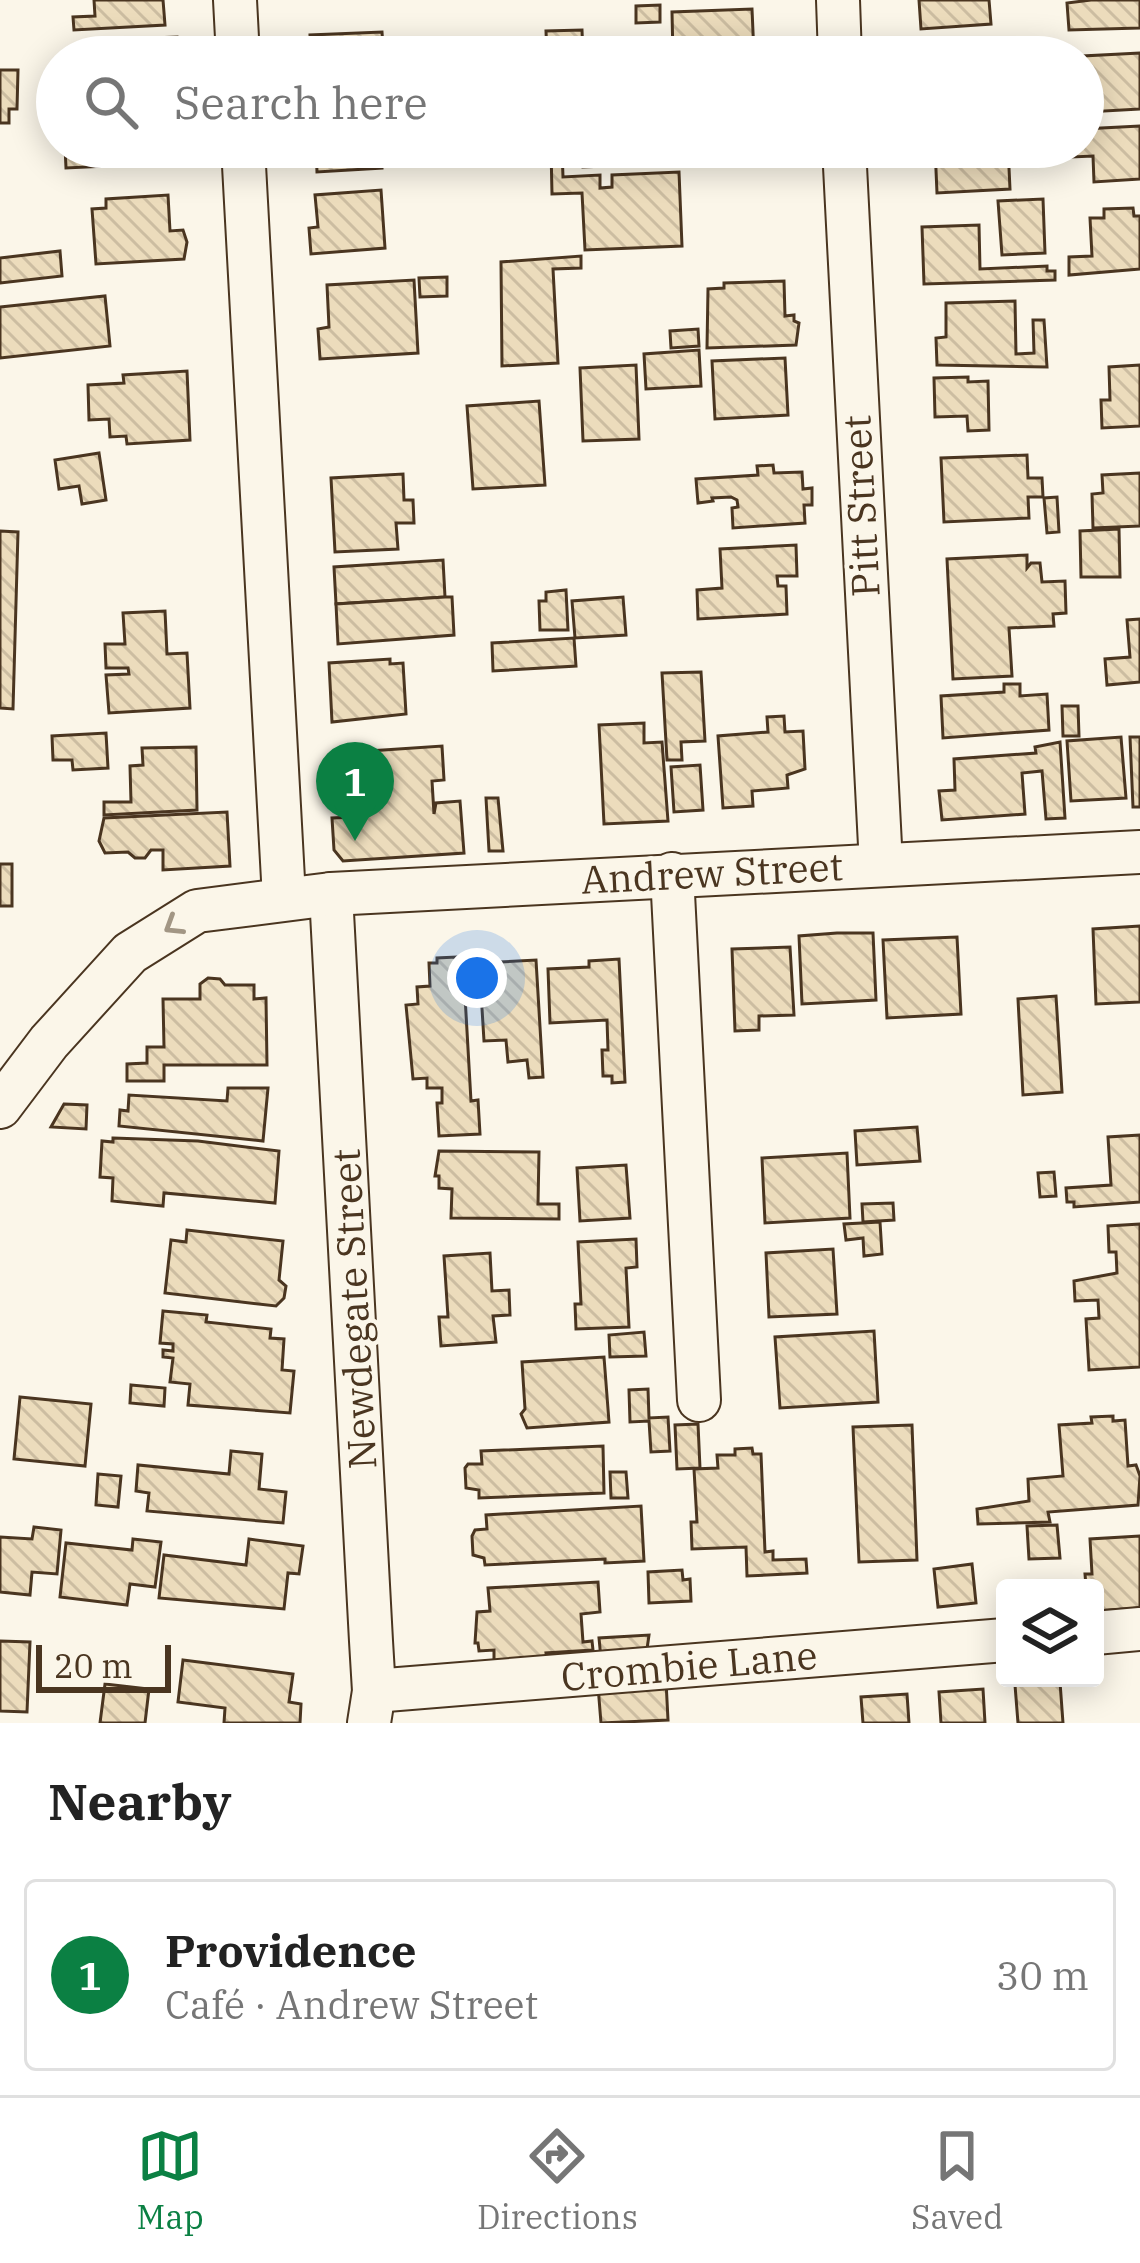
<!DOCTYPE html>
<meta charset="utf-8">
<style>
body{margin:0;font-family:"IBM Plex Serif",serif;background:#f6f6f6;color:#222}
.controls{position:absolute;right:36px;bottom:36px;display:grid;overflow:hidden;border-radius:12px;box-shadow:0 6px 30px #0003}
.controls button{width:108px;height:108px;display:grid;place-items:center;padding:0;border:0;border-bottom:3px solid #e0e0e0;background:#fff;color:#222;font:60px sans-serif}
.scale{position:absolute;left:36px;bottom:30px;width:135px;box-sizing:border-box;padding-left:12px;border:6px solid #4a3520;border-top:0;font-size:33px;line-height:42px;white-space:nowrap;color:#4a3520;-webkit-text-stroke:9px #fbf6e9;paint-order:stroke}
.you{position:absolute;left:477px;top:978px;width:42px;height:42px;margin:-30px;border:9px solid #fff;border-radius:50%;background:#1a73e8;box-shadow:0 0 0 18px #1a73e833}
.badge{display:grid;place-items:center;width:78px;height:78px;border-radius:50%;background:#0b8043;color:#fff;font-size:39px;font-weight:700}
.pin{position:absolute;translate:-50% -99px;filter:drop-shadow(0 3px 6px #0008)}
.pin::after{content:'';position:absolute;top:63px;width:42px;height:36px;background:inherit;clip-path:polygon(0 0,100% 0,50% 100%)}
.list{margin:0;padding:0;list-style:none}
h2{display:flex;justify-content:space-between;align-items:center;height:156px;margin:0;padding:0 48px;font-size:51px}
h2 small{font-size:39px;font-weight:400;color:#767676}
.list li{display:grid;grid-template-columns:78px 1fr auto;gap:36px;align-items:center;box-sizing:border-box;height:192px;margin:0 24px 24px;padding:0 24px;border:3px solid #e0e0e0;border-radius:12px}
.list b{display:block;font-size:45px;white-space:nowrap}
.list p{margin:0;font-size:39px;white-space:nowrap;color:#767676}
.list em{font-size:39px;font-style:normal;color:#767676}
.icon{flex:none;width:66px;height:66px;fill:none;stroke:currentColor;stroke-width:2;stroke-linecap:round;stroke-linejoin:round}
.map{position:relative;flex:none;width:1140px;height:1723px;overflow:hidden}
.search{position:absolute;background:#fff;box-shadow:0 6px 30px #0003;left:36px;right:36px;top:36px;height:132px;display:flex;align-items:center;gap:30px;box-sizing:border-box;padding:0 42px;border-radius:66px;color:#767676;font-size:45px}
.sheet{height:372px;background:#fff}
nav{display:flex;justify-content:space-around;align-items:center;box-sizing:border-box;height:168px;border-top:3px solid #e0e0e0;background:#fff;font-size:33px;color:#767676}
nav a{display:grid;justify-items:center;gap:6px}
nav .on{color:#0b8043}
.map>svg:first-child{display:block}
.building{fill:url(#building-back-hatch);stroke:#4a3520;stroke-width:3}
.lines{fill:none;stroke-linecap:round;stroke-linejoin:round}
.minor-casing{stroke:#4a3520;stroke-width:46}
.minor{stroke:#fbf6e9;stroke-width:42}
.oneway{stroke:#a29684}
.labels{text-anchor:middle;stroke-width:9;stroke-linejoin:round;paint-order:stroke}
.street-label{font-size:39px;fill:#4a3520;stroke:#fbf6e9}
</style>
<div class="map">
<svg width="1140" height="1723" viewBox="0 0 1140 1723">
<defs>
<pattern id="building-back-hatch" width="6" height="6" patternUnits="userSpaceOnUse" patternTransform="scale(3)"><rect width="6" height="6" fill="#ecdcbc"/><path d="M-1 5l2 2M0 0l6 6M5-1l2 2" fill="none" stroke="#ccbda1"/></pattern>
</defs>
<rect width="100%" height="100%" fill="#fbf6e9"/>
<g class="building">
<polygon points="94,0 163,0 165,25 74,30 73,17 95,16"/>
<polygon points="919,0 989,0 991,24 921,29"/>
<polygon points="1091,0 1140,0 1140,28 1069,30 1067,3"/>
<polygon points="660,5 660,22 636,23 636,6"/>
<polygon points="752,9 754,55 673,57 672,12"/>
<polygon points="582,30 583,57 547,57 546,31"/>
<polygon points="382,32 383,48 406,46 406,54 416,54 416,46 448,44 449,57 311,57 310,35"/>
<polygon points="177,37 178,57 98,57 97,40"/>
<polygon points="971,44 972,57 907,57 907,48"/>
<polygon points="1140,53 1140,109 1087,112 1083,56"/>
<polygon points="0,70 18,70 17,109 9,109 9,123 0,123"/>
<polygon points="1140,126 1140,179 1094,182 1093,156 1049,158 1049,147 1083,147 1083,129"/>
<polygon points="65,147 191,147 192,162 66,168"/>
<polygon points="316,147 381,147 382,168 317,172"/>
<polygon points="582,147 678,147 678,163 583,167"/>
<polygon points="935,147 1008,147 1010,189 937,193"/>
<polygon points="551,149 562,149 563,177 600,175 600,188 612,187 612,175 679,172 682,246 585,250 582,193 552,194"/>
<polygon points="381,190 385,248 311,254 309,228 318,227 315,195"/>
<polygon points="168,195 170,231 183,230 187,242 184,259 96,264 92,209 106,208 106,199"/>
<polygon points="1043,199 1045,253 1002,255 998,201"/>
<polygon points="1133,208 1134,216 1140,216 1140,269 1069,275 1069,257 1092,256 1090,218 1104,218 1104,209"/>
<polygon points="979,225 980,269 1047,266 1047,271 1055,271 1055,280 924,284 922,227"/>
<polygon points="60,251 62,276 0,283 0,258"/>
<polygon points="581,256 581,268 553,269 558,363 502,366 501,262"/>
<polygon points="447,277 447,296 420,297 419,278"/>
<polygon points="414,280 418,353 320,359 318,329 329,327 327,285"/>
<polygon points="784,281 785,316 794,315 794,321 799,323 796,345 707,348 708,289 724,288 724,283"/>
<polygon points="105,296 110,346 0,358 0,307"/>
<polygon points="1015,301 1016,354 1034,353 1033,320 1044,320 1047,367 937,365 936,338 946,337 946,303"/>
<polygon points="698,329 699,346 671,348 670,331"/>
<polygon points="699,350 701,386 646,389 644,354"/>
<polygon points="785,358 788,415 715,419 712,361"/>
<polygon points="636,365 639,439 583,441 580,368"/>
<polygon points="1140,365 1140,426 1102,428 1101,400 1110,400 1109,367"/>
<polygon points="187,371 190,440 127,444 126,436 110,437 109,419 89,420 88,385 124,383 123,375"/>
<polygon points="968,377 968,382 988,381 989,430 968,431 967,416 935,417 934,378"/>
<polygon points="539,401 545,485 473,489 467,406"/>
<polygon points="99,453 106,500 82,504 79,486 59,489 55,460"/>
<polygon points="1027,455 1028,478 1042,478 1043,497 1028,497 1029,518 944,522 941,458"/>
<polygon points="773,465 774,473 802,472 803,489 812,488 812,505 804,505 805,523 733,528 732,508 738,507 737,500 731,497 712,498 713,501 698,503 696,479 758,475 757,466"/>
<polygon points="1140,473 1140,526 1093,528 1092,494 1103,493 1102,475"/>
<polygon points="403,474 404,500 413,500 414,523 396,523 398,549 335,552 331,478"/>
<polygon points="1057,497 1059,532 1047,533 1044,498"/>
<polygon points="1119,529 1120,577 1081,577 1080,531"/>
<polygon points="0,531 18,532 13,709 0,708"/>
<polygon points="796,545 797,576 777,576 778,586 786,586 787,614 698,619 697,590 722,588 720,549"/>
<polygon points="1027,555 1027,568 1031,563 1040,563 1042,582 1065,581 1066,613 1053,614 1054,626 1009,628 1012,676 953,679 947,559"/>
<polygon points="443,560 445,597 336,604 334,567"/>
<polygon points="566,590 568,630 540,630 539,601 546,601 546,592"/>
<polygon points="445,597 452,597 454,635 338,644 336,604"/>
<polygon points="623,597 626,635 575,638 572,601"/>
<polygon points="165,611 167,654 187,653 190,708 109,713 106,675 129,674 128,668 106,668 105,644 125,644 123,613"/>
<polygon points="1140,619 1140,682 1107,685 1105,659 1130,657 1127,620"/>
<polygon points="574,638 576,666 493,671 492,643"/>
<polygon points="390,659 390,664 403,663 406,714 332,722 329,663"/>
<polygon points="701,672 705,741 681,742 682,760 667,760 662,673"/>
<polygon points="1004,684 1020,684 1020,696 1047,694 1049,730 943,738 941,696 1004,692"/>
<polygon points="1062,706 1078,706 1079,736 1063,736"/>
<polygon points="784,716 785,732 803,731 805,769 787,775 788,788 752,791 753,806 723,808 718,736 768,732 767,717"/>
<polygon points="644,723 644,743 662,742 668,821 604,824 599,725"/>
<polygon points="106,733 108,768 73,770 72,760 53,760 52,736"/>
<polygon points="1121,737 1126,798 1071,801 1067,741"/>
<polygon points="1130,737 1140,737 1140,807 1133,807"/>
<polygon points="1060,742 1065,818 1046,819 1042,771 1022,773 1025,814 942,820 939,791 955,790 954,759 1036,753 1035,747"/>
<polygon points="442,746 444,780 432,781 434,814 436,803 460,801 464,853 343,861 334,850 332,818 354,817 352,784 342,785 342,779 334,774 333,764 341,758 340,753"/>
<polygon points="196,747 197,810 104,815 104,802 131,802 130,766 143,765 142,748"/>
<polygon points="700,765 703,810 674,812 671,767"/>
<polygon points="486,798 498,798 503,851 489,851"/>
<polygon points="227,812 230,866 163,870 163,850 151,850 145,858 135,858 128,852 105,853 99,841 104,818"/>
<rect x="0" y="864" width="12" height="42"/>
<polygon points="1140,926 1140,1002 1096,1004 1093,929"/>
<polygon points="837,933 873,933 876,1000 802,1004 799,936"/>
<polygon points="957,937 961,1014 887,1018 883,940"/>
<polygon points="790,947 794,1015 759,1016 759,1030 735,1031 732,949"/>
<polygon points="456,957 456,962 463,961 471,1101 478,1100 480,1134 439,1136 437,1103 442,1103 442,1088 427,1088 427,1078 413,1079 406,1005 418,1004 417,987 430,986 429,963 437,963 437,958"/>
<polygon points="619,959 625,1082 612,1083 612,1076 603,1076 602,1050 608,1050 607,1020 550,1023 548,969 589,967 589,961"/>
<polygon points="536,960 543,1077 529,1078 527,1060 508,1062 506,1040 484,1041 480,976 502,975 501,962"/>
<polygon points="208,978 220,979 225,985 254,985 254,999 266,998 267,1065 164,1065 164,1081 127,1081 127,1064 147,1063 147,1047 164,1047 163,999 200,999 200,984"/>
<polygon points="1056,996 1062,1092 1023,1095 1018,999"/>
<polygon points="228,1088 268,1088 263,1141 119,1126 120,1110 128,1111 129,1095 227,1101"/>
<polygon points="64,1104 87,1105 86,1129 51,1127"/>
<polygon points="917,1127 920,1161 857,1165 855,1131"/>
<polygon points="1140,1135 1140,1202 1074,1207 1074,1202 1067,1202 1066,1188 1111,1185 1108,1137"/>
<polygon points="113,1138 198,1141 279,1151 275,1203 164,1193 163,1206 112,1201 113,1178 100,1177 102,1141 113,1142"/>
<polygon points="439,1151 539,1152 538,1204 559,1204 559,1219 451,1218 452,1189 439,1188 439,1176 435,1176"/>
<polygon points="847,1153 850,1218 765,1223 762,1158"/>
<polygon points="626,1165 630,1218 580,1221 577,1168"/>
<polygon points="1054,1172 1056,1196 1040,1197 1038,1173"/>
<polygon points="893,1203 894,1220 863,1222 862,1204"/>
<polygon points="880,1222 882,1254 864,1256 863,1238 846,1240 844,1224"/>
<polygon points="1140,1224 1140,1367 1089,1370 1086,1319 1099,1318 1098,1300 1075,1301 1074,1281 1117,1273 1116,1252 1109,1252 1108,1226"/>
<polygon points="187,1230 283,1241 279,1280 286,1286 284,1298 276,1306 165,1293 171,1240 186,1242"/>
<polygon points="636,1239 637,1267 626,1268 629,1327 576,1329 575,1304 581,1304 578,1242"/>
<polygon points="833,1249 837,1314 769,1317 766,1253"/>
<polygon points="490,1253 492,1291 509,1290 510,1315 493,1316 496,1342 441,1346 439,1317 448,1317 444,1256"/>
<polygon points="163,1311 207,1315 206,1322 271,1329 270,1338 284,1339 282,1370 294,1371 290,1413 188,1405 190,1384 170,1382 173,1358 163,1357 163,1350 173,1351 173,1344 160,1343"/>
<polygon points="874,1331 878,1402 780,1408 775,1337"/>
<polygon points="644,1332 646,1356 610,1357 609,1335"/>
<polygon points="604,1357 609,1422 527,1428 521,1414 525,1409 522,1362"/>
<polygon points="131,1385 165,1388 164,1406 130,1403"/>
<polygon points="648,1389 649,1418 668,1417 670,1451 651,1452 649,1421 630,1422 629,1390"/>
<polygon points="20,1397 91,1404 85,1466 14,1459"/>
<polygon points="1113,1416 1113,1421 1125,1420 1128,1466 1136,1465 1140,1476 1138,1505 1048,1512 1050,1522 978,1524 977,1509 1029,1501 1028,1479 1063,1476 1059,1425 1092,1423 1091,1417"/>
<polygon points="698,1424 700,1468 677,1469 675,1425"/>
<polygon points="912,1425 917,1560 859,1562 853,1427"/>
<polygon points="603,1446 604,1493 479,1498 479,1490 466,1488 465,1468 468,1464 482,1464 481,1451"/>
<polygon points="752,1448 753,1454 761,1454 765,1552 773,1551 773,1560 806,1559 807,1573 747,1576 746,1547 692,1549 691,1522 697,1522 694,1469 718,1468 717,1455 735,1455 735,1449"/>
<polygon points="231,1451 262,1454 259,1489 286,1492 283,1523 147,1511 149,1493 136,1491 138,1465 229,1474"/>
<polygon points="610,1472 626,1472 628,1498 611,1498"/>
<polygon points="98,1474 121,1476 118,1507 96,1505"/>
<polygon points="641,1506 644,1561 605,1563 605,1559 485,1565 484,1558 473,1555 472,1536 475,1530 487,1529 486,1515"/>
<polygon points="1057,1525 1060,1558 1029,1559 1027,1526"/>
<polygon points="34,1527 61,1530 57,1574 32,1572 30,1595 0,1592 0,1537 32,1539"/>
<polygon points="1140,1536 1140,1608 1095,1611 1095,1588 1086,1586 1085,1574 1092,1574 1090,1539"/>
<polygon points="133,1539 161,1542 155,1587 130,1584 127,1605 60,1597 66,1543 132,1550"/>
<polygon points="249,1539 303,1546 299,1574 288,1573 284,1609 159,1598 164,1555 246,1565"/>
<polygon points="972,1564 976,1603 938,1607 934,1569"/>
<polygon points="682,1570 683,1580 690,1579 691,1601 649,1603 648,1572"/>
<polygon points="598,1582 600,1612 581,1614 583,1642 592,1641 593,1650 546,1653 547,1660 494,1663 494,1650 479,1651 478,1643 475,1643 477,1612 490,1611 488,1588"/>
<polygon points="649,1635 646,1656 601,1659 599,1638"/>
<polygon points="0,1641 30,1642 27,1712 0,1711"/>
<polygon points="183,1660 293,1674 289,1702 301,1704 300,1723 224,1723 225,1708 178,1702"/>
<polygon points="666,1681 668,1720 601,1723 598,1686"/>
<polygon points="1060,1682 1063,1723 1018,1723 1015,1685"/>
<polygon points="105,1684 149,1689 145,1723 100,1723"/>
<polygon points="983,1689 985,1723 941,1723 939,1692"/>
<polygon points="907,1694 909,1723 863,1723 861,1697"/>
</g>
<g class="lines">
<g class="minor-casing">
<g id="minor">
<polyline points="235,0 238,57"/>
<polyline points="838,0 840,57"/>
<polyline points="243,147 284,898"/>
<polyline points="844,147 881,865"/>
<polyline points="672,874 699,1400"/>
<polyline points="331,894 371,1641 374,1691 369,1723"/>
<polyline points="0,1107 49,1042 130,953 197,911 331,894 1140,852"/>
<polyline points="1095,1633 1140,1629"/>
<polyline points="374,1691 1005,1640"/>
</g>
</g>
<use href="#minor" class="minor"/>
</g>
<defs><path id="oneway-chevron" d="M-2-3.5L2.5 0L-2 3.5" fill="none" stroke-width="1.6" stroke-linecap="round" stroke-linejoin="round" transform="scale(3)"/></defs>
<use class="oneway" href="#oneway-chevron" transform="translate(173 926) rotate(148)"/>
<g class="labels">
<g class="street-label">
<text transform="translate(861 506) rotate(-93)" y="14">Pitt Street</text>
<text transform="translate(712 873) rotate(-3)" y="14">Andrew Street</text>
<text transform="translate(354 1309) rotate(-93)" y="14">Newdegate Street</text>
<text transform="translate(689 1666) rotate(-5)" y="14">Crombie Lane</text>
</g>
</g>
</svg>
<div class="controls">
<button><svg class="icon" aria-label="layers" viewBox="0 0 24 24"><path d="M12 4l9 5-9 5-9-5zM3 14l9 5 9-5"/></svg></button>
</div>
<div class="scale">20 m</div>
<div class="you"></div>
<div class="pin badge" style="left:355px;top:841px">1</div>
<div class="search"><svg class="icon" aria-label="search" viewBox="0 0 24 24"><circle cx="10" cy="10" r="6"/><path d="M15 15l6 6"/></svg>Search here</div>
</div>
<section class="sheet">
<h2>Nearby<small></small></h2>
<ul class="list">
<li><span class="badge">1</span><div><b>Providence</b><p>Café · Andrew Street</p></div><em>30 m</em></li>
</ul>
</section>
<nav>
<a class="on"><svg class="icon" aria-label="map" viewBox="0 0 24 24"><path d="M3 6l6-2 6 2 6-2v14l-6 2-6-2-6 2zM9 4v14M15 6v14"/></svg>Map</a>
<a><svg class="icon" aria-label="directions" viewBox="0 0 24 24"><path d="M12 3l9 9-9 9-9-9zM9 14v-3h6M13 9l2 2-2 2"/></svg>Directions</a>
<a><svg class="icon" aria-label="saved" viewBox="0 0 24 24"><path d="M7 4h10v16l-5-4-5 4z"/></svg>Saved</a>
</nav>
